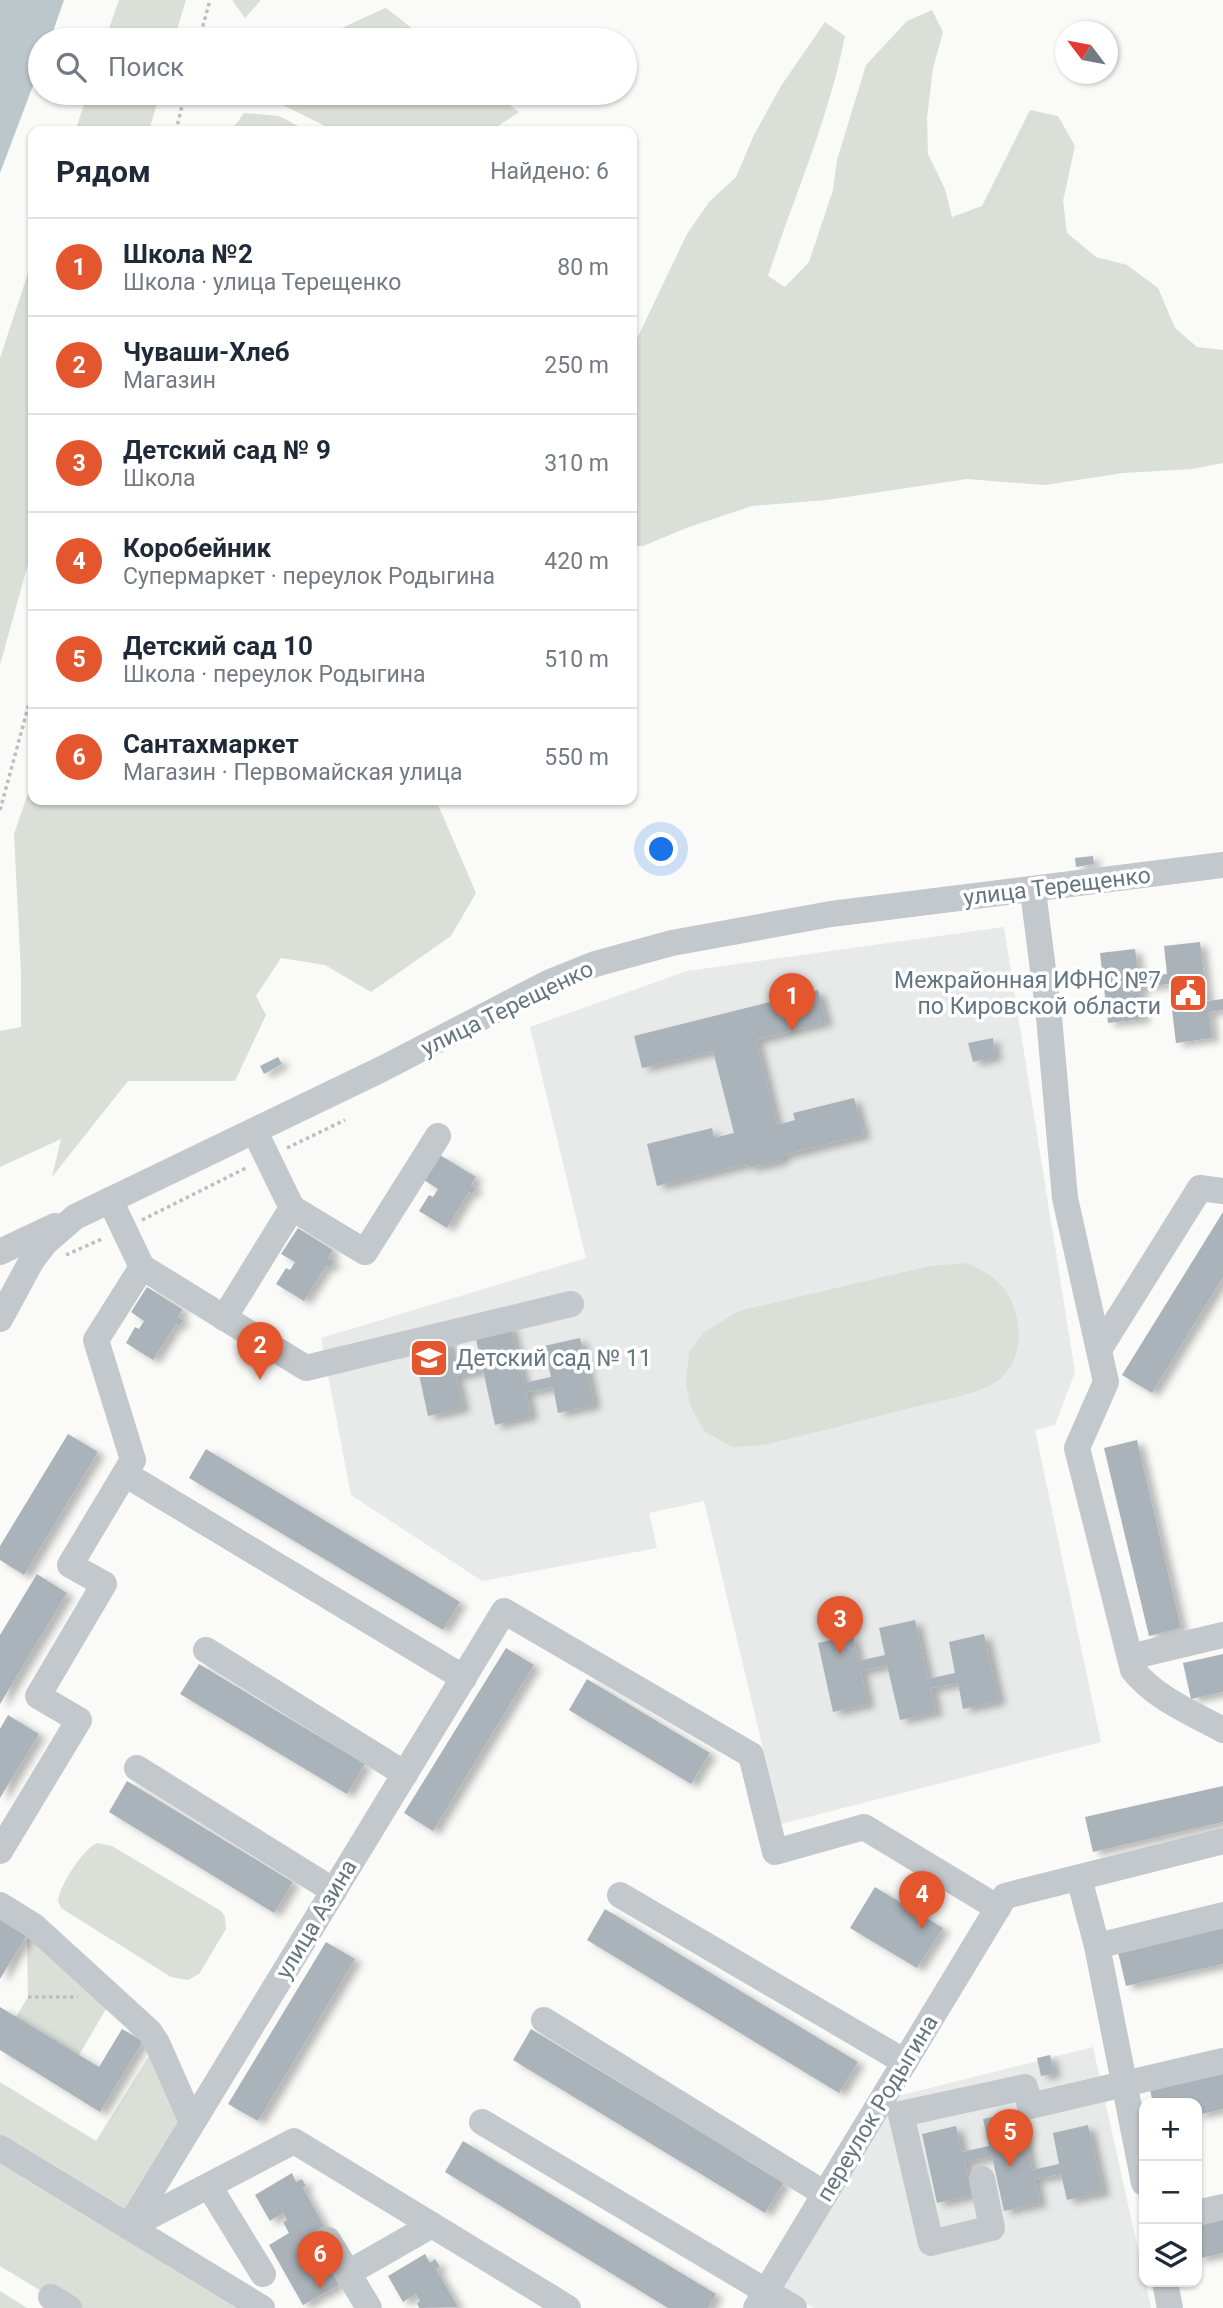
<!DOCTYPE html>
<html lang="ru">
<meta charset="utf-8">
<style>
body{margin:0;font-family:Roboto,sans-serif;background:#f2f2f3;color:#1f2937}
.controls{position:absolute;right:21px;bottom:21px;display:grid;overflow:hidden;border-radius:14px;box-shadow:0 2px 5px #0004}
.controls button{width:63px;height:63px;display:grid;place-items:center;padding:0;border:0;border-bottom:2px solid #e0e1e3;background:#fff;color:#1f2937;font:35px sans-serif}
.compass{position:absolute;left:1055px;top:21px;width:63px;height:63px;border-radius:50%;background:#fff;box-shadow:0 2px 5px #0004;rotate:302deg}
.you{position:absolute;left:662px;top:850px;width:24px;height:24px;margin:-18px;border:5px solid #fff;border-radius:50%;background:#1a73e8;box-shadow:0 0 0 10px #1a73e833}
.badge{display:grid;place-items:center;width:46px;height:46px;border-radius:50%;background:#e4572e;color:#fff;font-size:23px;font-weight:700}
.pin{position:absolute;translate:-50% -58px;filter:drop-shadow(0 2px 4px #0008)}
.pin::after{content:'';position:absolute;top:37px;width:24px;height:21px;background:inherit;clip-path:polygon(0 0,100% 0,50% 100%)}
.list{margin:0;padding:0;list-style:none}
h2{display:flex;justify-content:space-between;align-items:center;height:91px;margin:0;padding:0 28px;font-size:30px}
h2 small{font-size:23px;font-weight:400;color:#747a83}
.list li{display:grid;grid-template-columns:46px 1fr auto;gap:21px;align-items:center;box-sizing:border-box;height:98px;padding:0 28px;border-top:2px solid #e0e1e3}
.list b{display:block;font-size:26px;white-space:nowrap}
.list p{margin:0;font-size:23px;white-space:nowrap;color:#747a83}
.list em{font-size:23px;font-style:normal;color:#747a83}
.icon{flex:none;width:38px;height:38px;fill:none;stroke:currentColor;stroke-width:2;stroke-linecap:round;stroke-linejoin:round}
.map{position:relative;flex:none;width:1223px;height:2308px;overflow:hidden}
.search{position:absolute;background:#fff;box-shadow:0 2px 5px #0004;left:28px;top:28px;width:609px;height:77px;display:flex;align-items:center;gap:18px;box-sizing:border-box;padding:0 24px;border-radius:38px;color:#747a83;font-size:26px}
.panel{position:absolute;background:#fff;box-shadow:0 2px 5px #0004;left:28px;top:126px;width:609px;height:679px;border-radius:14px}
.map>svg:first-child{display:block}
.built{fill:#e8e9e9}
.green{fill:#dadfd7}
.water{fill:#bbc7cb}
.building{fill:#aab3b9;filter:url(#shadow)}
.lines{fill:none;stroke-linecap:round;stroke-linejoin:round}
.path{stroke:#bbbfc2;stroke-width:3.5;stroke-dasharray:3.5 3.5;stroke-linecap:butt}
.minor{stroke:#c3c8cc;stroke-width:26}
.labels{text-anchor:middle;stroke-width:7;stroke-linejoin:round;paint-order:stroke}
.street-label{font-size:23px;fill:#657683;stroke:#fff}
.poi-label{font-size:23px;fill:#657683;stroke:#fff;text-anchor:end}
</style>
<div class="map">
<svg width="1223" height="2308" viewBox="0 0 1223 2308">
<defs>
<filter id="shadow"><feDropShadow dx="7" dy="4" stdDeviation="3.5" flood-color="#0004"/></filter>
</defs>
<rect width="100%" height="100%" fill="#fafaf8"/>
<g class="built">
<polygon points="1004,927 1075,1372 1055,1425 1035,1430 1101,1742 781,1824 704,1501 649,1513 657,1548 482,1581 351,1495 321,1338 586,1258 530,1027 687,971"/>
<polygon points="1093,2047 1151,2308 814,2308 780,2290 898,2096"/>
</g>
<g class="green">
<polygon points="119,0 186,0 174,40 105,40"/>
<polygon points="232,0 261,0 245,18"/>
<polygon points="386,8 427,40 316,40 385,8"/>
<path d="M932 10 943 32 933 68 927 118 928 154 945 189 952 217 982 206 1030 110 1058 116 1075 146 1063 201 1067 233 1096 257 1127 265 1158 288 1175 328 1197 347 1223 350V463L1192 469 1123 473 1045 485 967 479 826 500 752 506 689 527 643 546H632V349L687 234 709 202 736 177 754 135 781 86 825 22 845 36C829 118 794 197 768 276L785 287 809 262 833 190 837 160 866 65 907 21Z"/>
<polygon points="88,93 160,93 149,131 75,131"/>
<polygon points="273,93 494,93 519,112 491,131 335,131 275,101"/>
<polygon points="244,113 279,116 308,131 231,131"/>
<polygon points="33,258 33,546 0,665 0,358"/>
<polygon points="33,779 33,800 436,800 476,893 451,936 371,992 325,965 281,958 256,996 266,1015 235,1081 128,1081 52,1177 61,1139 0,1167 0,1031 21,1027 21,973 14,834"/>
<path d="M966 1263C993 1274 1012 1289 1017 1319 1021 1341 1018 1362 1001 1378 982 1394 934 1402 910 1408 861 1421 812 1433 764 1445L732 1447 704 1431 690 1405 686 1382 689 1352 704 1332 739 1311 930 1266Z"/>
<path d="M97 1843 112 1846 221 1911 225 1917 226 1929 199 1974 188 1980 171 1977 61 1908 58 1901C59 1886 83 1849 97 1843Z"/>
<polygon points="27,1935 113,1997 79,2055 16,2017 28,1997"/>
<polygon points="157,2043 192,2122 129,2227 262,2308 44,2308 51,2297 0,2266 0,2082 96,2141"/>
<polygon points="0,2291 27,2308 0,2308"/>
</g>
<polygon class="water" points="0,0 64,0 50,40 40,40 40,67 0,173"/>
<g class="building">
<polygon points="1093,856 1094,864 1076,867 1075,858"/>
<polygon points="1200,942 1207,1001 1223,999 1223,1010 1209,1012 1212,1038 1176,1043 1169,984 1140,987 1143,1019 1108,1023 1100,953 1135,949 1139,977 1167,974 1164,946"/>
<polygon points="818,990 826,1022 756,1040 777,1125 795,1120 793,1113 854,1098 864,1135 784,1155 780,1161 751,1167 745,1164 657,1186 647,1144 712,1128 714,1138 734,1133 713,1051 642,1068 634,1036"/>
<polygon points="993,1038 995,1057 973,1062 968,1043"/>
<polygon points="278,1057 282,1064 264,1074 260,1066"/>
<polygon points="440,1155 476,1177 471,1185 476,1188 472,1194 469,1192 447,1228 419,1211 429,1195 433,1197 438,1189 424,1180"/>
<polygon points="1223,1212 1223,1277 1152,1393 1122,1375"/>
<polygon points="298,1228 333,1250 328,1258 334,1261 330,1268 326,1266 304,1301 276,1284 286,1268 290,1270 295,1262 281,1254"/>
<polygon points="147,1287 182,1309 178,1317 183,1320 179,1326 176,1324 153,1360 126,1343 135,1327 139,1329 144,1321 131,1312"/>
<polygon points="510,1324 524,1383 551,1377 544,1346 580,1338 594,1405 558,1413 553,1387 526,1392 531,1416 495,1425 483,1370 456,1376 463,1408 428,1416 413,1347 448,1339 454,1365 481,1360 474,1332"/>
<polygon points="68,1434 98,1452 24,1575 0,1560 0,1546"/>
<polygon points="1137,1440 1181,1628 1149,1636 1104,1448"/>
<polygon points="206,1449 460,1602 443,1630 189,1478"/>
<polygon points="37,1574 67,1593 0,1704 0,1635"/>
<polygon points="915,1620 928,1679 955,1673 949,1642 984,1634 999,1701 963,1709 958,1683 931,1688 936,1712 900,1720 887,1665 861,1671 868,1704 833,1712 818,1643 853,1635 858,1661 885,1655 879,1628"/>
<polygon points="506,1648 534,1665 433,1831 404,1813"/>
<polygon points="1223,1654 1223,1692 1191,1699 1183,1663"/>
<polygon points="199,1664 365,1764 347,1794 180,1694"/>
<polygon points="587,1679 710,1753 691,1784 569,1710"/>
<polygon points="8,1715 39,1734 0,1798 0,1729"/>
<polygon points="127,1781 293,1882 274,1913 109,1812"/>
<polygon points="1223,1786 1223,1822 1093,1852 1085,1817"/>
<polygon points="875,1887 943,1928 917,1968 850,1928"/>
<polygon points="605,1909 858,2062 839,2093 587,1940"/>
<polygon points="0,1918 27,1935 0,1979"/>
<polygon points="1223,1928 1223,1964 1126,1986 1118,1952"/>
<polygon points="326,1942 355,1959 258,2121 228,2104"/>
<polygon points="0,2007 99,2067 122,2029 143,2041 100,2112 0,2050"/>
<polygon points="531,2029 784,2182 765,2213 513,2060"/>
<polygon points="1050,2055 1054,2074 1041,2076 1037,2058"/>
<polygon points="1223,2073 1223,2109 1197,2115 1197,2103 1153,2103 1150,2090"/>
<polygon points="1019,2111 1032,2170 1059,2164 1053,2133 1088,2125 1103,2192 1067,2200 1061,2174 1035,2179 1040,2203 1004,2211 992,2156 965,2162 972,2195 937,2203 922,2134 956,2126 962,2152 989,2146 983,2119"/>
<polygon points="463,2141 716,2294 708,2308 668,2308 445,2172"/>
<polygon points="292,2173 296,2182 302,2179 306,2186 303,2188 324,2226 311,2234 339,2285 303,2305 269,2245 289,2233 283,2222 287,2220 283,2213 270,2221 255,2195"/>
<polygon points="1223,2217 1223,2253 1197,2259 1197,2223"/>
<polygon points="425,2254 430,2263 435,2259 440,2267 436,2269 458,2307 419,2308 417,2303 420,2301 416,2294 403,2302 388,2276"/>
</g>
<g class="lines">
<g class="path">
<polyline points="199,40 210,0"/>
<polyline points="176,131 185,93"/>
<polyline points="0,810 33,689"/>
<polyline points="287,1148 345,1120"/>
<polyline points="142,1220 248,1167"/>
<polyline points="66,1255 104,1238"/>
<polyline points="28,1997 78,1997"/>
</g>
<g class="minor">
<path d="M1033 891 1049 1017 1065 1198 1106 1382 1077 1448 1133 1670C1155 1698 1192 1713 1223 1730"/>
<polyline points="110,1200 142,1267 306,1368 571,1304"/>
<polyline points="292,1208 365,1252 438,1136"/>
<polyline points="0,1252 55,1226"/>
<polyline points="224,1318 292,1208 255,1132"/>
<polyline points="0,1319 32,1260 45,1243 75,1217 382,1069 550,982 595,964 672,943 831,914 1223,865"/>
<polyline points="1100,1348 1200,1188 1223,1191"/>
<polyline points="125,1474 464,1678"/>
<polyline points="206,1650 405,1774"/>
<polyline points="1130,1657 1223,1635"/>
<polyline points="137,1768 334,1891"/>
<polyline points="0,1851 79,1720 38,1696 104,1584 70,1565 133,1460 96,1340 142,1267"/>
<polyline points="1079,1878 1097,1946 1223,1915"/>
<polyline points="620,1895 905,2062"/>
<polyline points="0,1905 34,1926 149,2031 157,2043 192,2122"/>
<polyline points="1097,1946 1144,2183"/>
<polyline points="544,2020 825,2194"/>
<polyline points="482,2122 794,2308"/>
<polyline points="0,2148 262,2308"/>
<polyline points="982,2179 992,2228 931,2243 901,2114 1025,2087 1030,2106 1223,2061"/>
<polyline points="209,2186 263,2274"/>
<polyline points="1197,2213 1223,2207"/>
<polyline points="129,2227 504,1611 751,1755 775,1852 864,1827 998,1908"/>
<polyline points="129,2227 294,2141 568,2308"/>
<polyline points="328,2240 348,2273"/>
<polyline points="1165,2282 1170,2308"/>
<polyline points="51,2297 69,2308"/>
<polyline points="369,2308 348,2273 432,2225"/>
<polyline points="756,2308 1005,1896 1223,1841"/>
</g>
</g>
<defs>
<g id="civic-square" transform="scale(2.0125)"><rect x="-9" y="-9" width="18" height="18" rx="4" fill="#e4572e" stroke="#fff"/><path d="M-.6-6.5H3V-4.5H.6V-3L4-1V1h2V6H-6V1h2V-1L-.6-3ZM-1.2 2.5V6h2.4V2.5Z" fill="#fff"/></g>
<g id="school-square" transform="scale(2.0125)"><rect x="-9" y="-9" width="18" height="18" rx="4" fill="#e4572e" stroke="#fff"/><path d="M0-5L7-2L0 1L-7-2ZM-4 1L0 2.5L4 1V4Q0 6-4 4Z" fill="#fff"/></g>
</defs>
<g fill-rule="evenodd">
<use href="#civic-square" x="1188" y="993"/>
<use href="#school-square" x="429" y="1358"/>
</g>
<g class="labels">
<g class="street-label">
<text transform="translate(1057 886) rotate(-7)" y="8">улица Терещенко</text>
<text transform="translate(507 1008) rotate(-26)" y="8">улица Терещенко</text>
<text transform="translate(316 1919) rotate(-59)" y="8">улица Азина</text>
<text transform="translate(877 2108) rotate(-59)" y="8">переулок Родыгина</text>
</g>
<g class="poi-label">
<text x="1161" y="988">Межрайонная ИФНС №7<tspan x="1161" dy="26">по Кировской области</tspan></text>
<text x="456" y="1366" text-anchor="start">Детский сад № 11</text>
</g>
</g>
</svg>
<div class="controls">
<button>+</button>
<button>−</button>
<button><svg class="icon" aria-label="layers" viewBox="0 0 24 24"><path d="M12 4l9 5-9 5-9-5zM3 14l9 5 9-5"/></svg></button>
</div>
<svg class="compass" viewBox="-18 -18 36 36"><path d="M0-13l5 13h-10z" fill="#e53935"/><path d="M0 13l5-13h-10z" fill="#747a83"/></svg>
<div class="you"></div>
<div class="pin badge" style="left:792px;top:1031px">1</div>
<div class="pin badge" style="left:260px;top:1380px">2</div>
<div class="pin badge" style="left:840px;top:1654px">3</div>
<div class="pin badge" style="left:922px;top:1929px">4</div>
<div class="pin badge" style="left:1010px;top:2167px">5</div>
<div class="pin badge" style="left:320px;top:2289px">6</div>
<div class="search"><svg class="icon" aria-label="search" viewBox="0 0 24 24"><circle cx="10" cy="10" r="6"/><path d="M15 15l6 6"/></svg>Поиск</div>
<section class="panel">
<h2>Рядом<small>Найдено: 6</small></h2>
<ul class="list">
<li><span class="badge">1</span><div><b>Школа №2</b><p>Школа · улица Терещенко</p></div><em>80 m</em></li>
<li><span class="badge">2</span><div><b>Чуваши-Хлеб</b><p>Магазин</p></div><em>250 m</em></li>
<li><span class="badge">3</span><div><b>Детский сад № 9</b><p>Школа</p></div><em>310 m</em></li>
<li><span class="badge">4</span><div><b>Коробейник</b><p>Супермаркет · переулок Родыгина</p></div><em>420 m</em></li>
<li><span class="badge">5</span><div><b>Детский сад 10</b><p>Школа · переулок Родыгина</p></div><em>510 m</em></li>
<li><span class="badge">6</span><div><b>Сантахмаркет</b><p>Магазин · Первомайская улица</p></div><em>550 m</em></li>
</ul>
</section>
</div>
